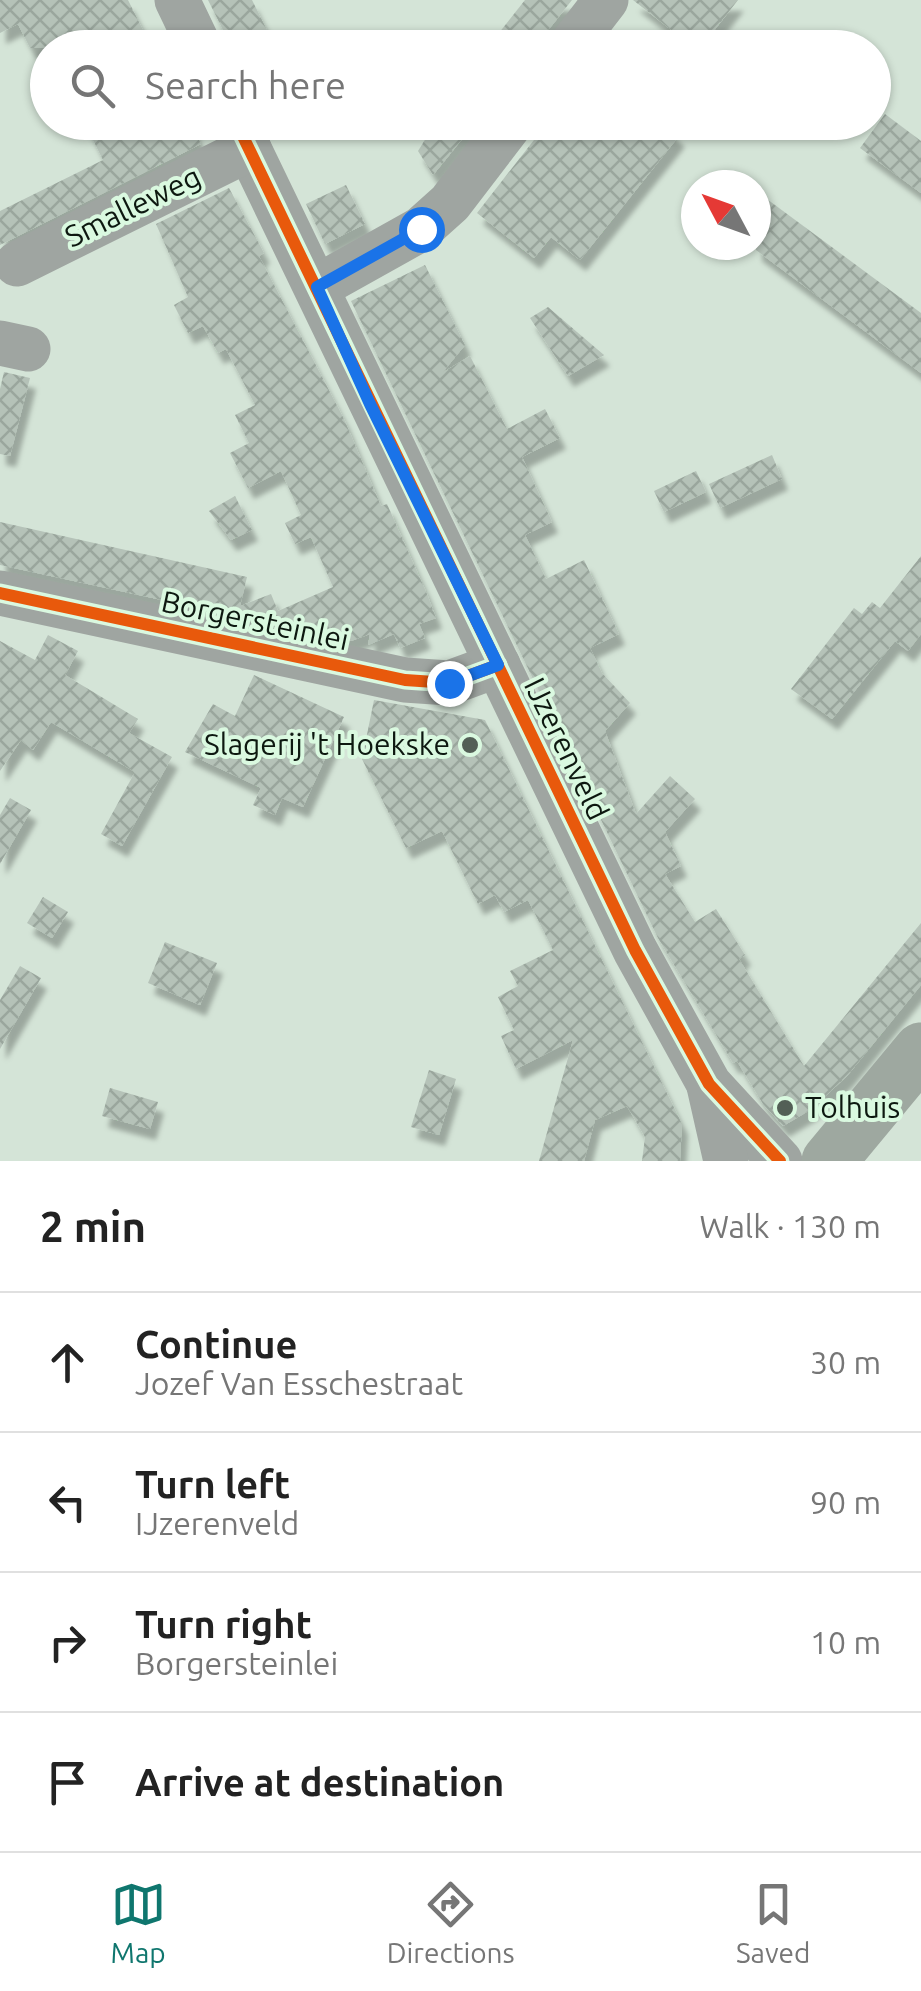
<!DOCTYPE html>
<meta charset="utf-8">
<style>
body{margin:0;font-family:Ubuntu,sans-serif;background:#f2f2f2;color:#222}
.compass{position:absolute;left:681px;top:170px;width:90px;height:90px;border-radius:50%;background:#fff;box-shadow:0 2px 8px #0004;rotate:311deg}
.stop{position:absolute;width:30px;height:30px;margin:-22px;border:8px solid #1a73e8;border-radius:50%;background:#fff}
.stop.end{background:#1a73e8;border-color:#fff;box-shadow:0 2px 10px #0008}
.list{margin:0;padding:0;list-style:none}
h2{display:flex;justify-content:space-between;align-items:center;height:130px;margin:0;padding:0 40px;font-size:42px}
h2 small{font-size:32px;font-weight:400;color:#767676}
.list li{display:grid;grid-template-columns:65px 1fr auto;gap:30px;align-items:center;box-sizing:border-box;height:140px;padding:0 40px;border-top:2px solid #e0e0e0}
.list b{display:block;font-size:38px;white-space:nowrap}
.list p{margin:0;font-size:32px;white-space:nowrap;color:#767676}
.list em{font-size:32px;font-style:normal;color:#767676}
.icon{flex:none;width:55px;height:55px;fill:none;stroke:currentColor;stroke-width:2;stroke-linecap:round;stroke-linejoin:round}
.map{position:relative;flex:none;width:921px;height:1161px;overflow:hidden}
.search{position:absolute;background:#fff;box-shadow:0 2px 8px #0004;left:30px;right:30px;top:30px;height:110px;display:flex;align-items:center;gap:25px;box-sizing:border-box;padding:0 35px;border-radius:55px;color:#767676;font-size:38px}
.sheet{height:690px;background:#fff}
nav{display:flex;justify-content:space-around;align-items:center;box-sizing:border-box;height:140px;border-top:2px solid #e0e0e0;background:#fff;font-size:28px;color:#767676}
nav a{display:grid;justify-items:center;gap:5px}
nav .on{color:#0f766e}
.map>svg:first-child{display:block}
.building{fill:url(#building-cross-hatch);filter:url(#shadow)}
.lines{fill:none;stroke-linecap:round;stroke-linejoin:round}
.minor{stroke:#9fa5a1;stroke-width:45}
.major{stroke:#9ea8a0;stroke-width:55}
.cycleway-casing{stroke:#daf9e0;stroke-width:19}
.cycleway{stroke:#e8590c;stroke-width:12}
.route{stroke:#1a73e8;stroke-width:12}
.poi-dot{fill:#535f56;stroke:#daf9e0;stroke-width:4}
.labels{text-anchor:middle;stroke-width:8;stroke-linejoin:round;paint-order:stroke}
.street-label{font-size:30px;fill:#0d1810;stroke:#daf9e0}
.poi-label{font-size:30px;fill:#0d1810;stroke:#daf9e0;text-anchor:end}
</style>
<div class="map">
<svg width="921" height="1161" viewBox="0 0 921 1161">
<defs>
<pattern id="building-cross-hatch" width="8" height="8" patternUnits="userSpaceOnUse" patternTransform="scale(2.5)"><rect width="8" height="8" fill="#b5c2b8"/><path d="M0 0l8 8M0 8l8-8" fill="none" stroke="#9aa69d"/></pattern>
<filter id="shadow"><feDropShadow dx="6" dy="11" stdDeviation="2.5" flood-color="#0004"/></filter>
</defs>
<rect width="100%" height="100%" fill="#d4e4d7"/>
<g class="building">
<polygon points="0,0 128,0 152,48 30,48 18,24 0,33"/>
<polygon points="208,0 252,0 276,48 232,48"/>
<polygon points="525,0 572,0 534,48 487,48"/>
<polygon points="633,0 738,0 705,42 695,34 688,43"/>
<polygon points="885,114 921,141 921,193 860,148"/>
<polygon points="84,122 190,122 201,144 0,245 0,211 103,160"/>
<polygon points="436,122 476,122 433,175 418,151"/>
<polygon points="548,122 662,122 679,136 580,260 551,237 534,258 477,213"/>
<polygon points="346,185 365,224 325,244 306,204"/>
<polygon points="229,188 264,253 259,256 344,419 381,506 387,504 427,594 436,618 419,624 425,638 400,648 394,634 368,645 370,634 351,641 0,565 0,522 247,577 240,606 271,594 278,611 333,587 311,537 295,544 285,523 301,515 281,471 248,488 230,453 249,443 235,415 255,405 226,349 218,353 203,326 188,333 174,305 188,297 156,224"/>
<polygon points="756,191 921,313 921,373 756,250"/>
<polygon points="425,265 465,345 442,373 470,356 507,429 545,409 560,438 522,457 552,522 525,535 546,579 584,560 619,634 590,648 602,673 630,703 605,731 636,814 670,776 695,799 665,832 681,866 665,874 695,922 716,909 745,955 739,959 804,1066 921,923 921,985 847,1076 810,1110 783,1126 763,1104 737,1061 733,1063 658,938 351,301"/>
<polygon points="548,307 577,332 604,355 568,376 530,318"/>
<polygon points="4,372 30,378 10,456 0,454 0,389"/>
<polygon points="772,455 782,479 720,508 709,484"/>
<polygon points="696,471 706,492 664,512 654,491"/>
<polygon points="235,496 252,530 231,540 209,511"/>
<polygon points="921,556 921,634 908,651 895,641 832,719 791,689 854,608 862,614 872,602 880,608"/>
<polygon points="48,635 78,651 65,675 138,719 129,733 172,757 122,846 101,834 135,772 51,722 33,750 21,740 0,771 0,641 35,660"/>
<polygon points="254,675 344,717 303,807 282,798 275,815 253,805 261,788 185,752 213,704 235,716"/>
<polygon points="374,700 485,720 682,1124 680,1161 642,1161 645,1137 627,1106 595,1120 584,1161 539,1161 573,1040 516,1069 501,1036 514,1030 498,997 518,986 510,971 553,950 528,900 504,912 495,895 478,904 442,831 406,848 362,759"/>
<polygon points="10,798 31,810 0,864 0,815"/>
<polygon points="43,897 68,912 52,938 27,923"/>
<polygon points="165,942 217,963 200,1005 148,983"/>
<polygon points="20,966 41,978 0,1049 0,1000"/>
<polygon points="429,1070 456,1079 439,1135 411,1127"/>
<polygon points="110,1088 158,1102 150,1129 102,1116"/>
</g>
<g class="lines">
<g class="minor">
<polyline points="177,0 200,48"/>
<polyline points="569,48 606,0"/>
<polyline points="236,122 635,950 709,1084 780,1161"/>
<polyline points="17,264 249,149"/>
<polyline points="317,287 421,229 450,203 512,122"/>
<polyline points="0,343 28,349"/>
<polyline points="0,593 405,680 449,683 498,665"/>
<polyline points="709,1086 726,1161"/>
</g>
<polyline class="major" points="829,1161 921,1050"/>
<g class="cycleway-casing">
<g id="cycleway">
<polyline points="236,122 635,950 709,1084 780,1161"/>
<polyline points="0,593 405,680 449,683 498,665"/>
</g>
</g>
<use href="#cycleway" class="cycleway"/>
</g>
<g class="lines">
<polyline class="route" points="421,229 317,287 370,404 498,665 449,683"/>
</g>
<g class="poi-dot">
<circle cx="470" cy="745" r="10"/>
<circle cx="785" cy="1108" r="10"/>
</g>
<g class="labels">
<g class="street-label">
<text transform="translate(133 207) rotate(-26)" y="10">Smalleweg</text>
<text transform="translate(255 621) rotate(12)" y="10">Borgersteinlei</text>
<text transform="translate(566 749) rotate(64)" y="10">IJzerenveld</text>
</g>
<g class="poi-label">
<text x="450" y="755">Slagerij 't Hoekske</text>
<text x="805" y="1118" text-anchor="start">Tolhuis</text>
</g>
</g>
</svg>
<svg class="compass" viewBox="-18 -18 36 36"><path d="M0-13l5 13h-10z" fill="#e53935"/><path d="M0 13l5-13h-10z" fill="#767676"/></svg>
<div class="stop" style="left:421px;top:229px"></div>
<div class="stop end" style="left:449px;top:683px"></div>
<div class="search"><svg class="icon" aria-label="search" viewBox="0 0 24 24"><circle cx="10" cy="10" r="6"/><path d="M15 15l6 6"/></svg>Search here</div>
</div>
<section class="sheet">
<h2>2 min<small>Walk · 130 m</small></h2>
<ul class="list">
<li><svg class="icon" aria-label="ahead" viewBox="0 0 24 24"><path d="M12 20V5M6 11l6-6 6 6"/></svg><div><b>Continue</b><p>Jozef Van Esschestraat</p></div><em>30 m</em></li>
<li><svg class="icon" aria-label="left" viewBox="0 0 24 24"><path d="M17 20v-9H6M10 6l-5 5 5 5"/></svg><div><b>Turn left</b><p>IJzerenveld</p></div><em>90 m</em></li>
<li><svg class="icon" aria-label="right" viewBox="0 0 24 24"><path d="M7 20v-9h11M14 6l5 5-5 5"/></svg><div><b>Turn right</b><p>Borgersteinlei</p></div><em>10 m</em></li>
<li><svg class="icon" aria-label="arrive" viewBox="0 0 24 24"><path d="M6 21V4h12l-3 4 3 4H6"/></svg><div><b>Arrive at destination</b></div></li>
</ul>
</section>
<nav>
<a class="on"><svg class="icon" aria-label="map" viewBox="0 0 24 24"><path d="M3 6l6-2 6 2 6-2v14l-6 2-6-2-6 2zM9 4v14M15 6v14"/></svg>Map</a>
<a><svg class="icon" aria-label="directions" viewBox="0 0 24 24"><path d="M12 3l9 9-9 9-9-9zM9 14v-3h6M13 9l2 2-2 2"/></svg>Directions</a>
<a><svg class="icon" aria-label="saved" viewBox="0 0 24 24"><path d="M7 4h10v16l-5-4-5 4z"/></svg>Saved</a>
</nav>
